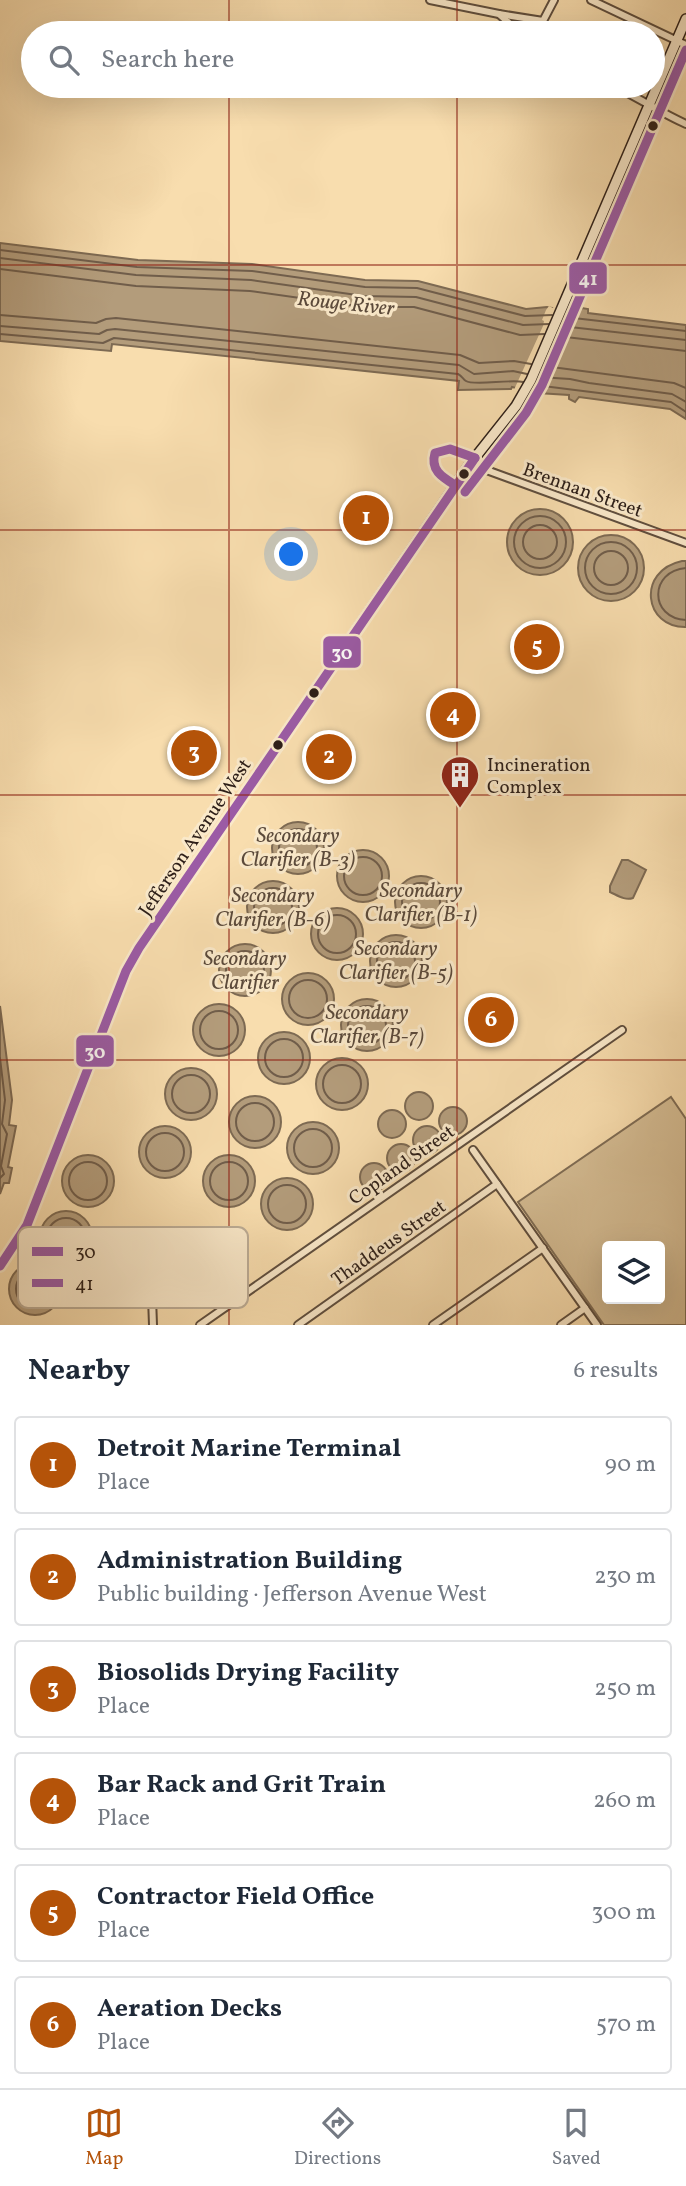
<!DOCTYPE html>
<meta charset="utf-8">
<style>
body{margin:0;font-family:Vollkorn,serif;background:#f6f6f7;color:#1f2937}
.controls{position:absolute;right:21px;bottom:21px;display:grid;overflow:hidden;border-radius:7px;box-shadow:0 7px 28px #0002}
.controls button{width:63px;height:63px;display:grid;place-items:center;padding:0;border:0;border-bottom:2px solid #e0e1e3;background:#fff;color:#1f2937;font:35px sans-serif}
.you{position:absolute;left:292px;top:555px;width:24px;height:24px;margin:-18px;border:5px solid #fff;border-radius:50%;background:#1a73e8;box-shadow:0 0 0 10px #1a73e833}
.badge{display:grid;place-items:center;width:46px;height:46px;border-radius:50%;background:#b45309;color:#fff;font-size:23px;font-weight:700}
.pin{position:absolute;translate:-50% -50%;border:4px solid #fff;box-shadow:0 2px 7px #0006}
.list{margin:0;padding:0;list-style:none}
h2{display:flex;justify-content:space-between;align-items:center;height:91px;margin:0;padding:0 28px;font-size:30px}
h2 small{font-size:23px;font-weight:400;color:#747a83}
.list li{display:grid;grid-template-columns:46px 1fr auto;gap:21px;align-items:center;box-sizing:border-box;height:98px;margin:0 14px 14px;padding:0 14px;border:2px solid #e0e1e3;border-radius:7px}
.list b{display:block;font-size:26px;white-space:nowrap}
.list p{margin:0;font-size:23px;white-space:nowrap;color:#747a83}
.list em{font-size:23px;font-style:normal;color:#747a83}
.icon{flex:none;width:38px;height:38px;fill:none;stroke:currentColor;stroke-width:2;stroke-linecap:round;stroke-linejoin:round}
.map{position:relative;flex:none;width:686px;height:1325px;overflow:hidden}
.search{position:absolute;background:#fff;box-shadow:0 7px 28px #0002;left:21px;right:21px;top:21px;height:77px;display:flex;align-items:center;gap:18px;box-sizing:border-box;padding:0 24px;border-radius:38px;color:#747a83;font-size:26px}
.sheet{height:763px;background:#fff}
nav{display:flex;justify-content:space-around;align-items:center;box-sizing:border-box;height:98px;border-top:2px solid #e0e1e3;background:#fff;font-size:19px;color:#747a83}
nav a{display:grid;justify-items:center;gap:4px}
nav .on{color:#b45309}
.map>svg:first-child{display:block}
.green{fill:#d5bd94;stroke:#806e56;stroke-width:2;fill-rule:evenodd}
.water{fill:#b39c7b;stroke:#7d6a53;stroke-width:2}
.pier{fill:#f8ddae}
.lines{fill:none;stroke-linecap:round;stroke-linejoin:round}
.shore{stroke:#705d4a;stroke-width:2}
.minor-casing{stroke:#5f4e3e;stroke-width:10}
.secondary-casing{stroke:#2c1e18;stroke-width:12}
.minor{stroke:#fae9ca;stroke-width:6}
.secondary{stroke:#fae9ca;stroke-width:9}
.bus-1-casing{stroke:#fae9ca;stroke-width:14}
.bus-2-casing{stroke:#fae9ca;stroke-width:14}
.bus-1{stroke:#9b5ba5;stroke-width:9}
.bus-2{stroke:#9b5ba5;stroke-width:9}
.grid{fill:none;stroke:#8f2418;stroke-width:2;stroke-opacity:0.55}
.bus-dot{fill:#2c1e18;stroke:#fae9ca;stroke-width:2.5}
.labels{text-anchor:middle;stroke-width:6;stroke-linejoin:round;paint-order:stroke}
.street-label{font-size:19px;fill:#2c1e18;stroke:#fae9ca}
.poi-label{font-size:19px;fill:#2c1e18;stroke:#fae9ca;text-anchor:start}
.water-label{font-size:21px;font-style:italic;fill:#5b4a3b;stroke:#fae9ca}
.key{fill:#fae9ca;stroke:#bcac95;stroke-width:2}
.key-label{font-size:19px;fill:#2c1e18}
.line-badge{stroke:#fae9ca;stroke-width:2.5}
.badge-label{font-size:19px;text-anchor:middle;font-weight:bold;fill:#fff}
</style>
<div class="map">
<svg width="686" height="1325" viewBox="0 0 686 1325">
<rect width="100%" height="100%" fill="#f8ddae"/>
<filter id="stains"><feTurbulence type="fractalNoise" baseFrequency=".00286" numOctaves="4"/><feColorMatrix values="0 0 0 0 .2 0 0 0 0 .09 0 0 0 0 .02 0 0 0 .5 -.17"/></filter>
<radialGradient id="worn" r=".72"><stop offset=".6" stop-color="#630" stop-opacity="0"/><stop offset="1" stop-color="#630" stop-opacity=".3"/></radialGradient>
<path class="green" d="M671 1097 686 1119V1325H604L518 1202ZM660 1246V1299H607V1246Z"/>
<g class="water">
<polygon points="0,243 138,260 252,264 365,280 418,281 526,309 547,307 577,313 582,308 588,309 588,313 686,325 686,419 670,409 579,397 575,402 569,399 569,395 537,393 512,387 511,389 458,390 459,381 112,344 111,351 0,341"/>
<circle cx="540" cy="542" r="33"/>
<circle cx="611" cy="568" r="33"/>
<path d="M682 561H686V627C644 628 636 571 682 561Z"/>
<circle cx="298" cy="848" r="26"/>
<circle cx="363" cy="876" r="26"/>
<path d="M622 860H628L646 870 633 898C625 901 617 895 610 892V886Z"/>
<circle cx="421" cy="902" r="26"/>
<circle cx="273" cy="907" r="26"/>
<circle cx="337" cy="934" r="26"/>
<circle cx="396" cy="961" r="26"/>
<circle cx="245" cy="970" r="26"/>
<circle cx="308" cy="999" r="26"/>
<circle cx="367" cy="1025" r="26"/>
<circle cx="219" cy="1030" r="26"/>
<polygon points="0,1006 12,1100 9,1125 16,1126 8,1167 12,1168 9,1183 4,1183 0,1194"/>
<circle cx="284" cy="1058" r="26"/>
<circle cx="342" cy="1084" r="26"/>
<circle cx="191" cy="1094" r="26"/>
<circle cx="419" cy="1106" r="14"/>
<circle cx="255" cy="1122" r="26"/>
<circle cx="453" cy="1121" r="14"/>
<circle cx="392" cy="1124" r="14"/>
<circle cx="313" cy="1148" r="26"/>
<circle cx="165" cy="1152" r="26"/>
<circle cx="427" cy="1140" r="14"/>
<circle cx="401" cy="1158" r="14"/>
<circle cx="88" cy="1181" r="26"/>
<circle cx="229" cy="1181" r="26"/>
<circle cx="374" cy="1177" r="14"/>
<circle cx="287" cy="1204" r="26"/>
<circle cx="66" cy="1237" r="26"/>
<circle cx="35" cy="1289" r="26"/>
</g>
<polygon class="pier" points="554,305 572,308 541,379 544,381 537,393 534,392 532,395 513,392 543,326 544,321 542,320 546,310 549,306 553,308"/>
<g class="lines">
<g class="shore">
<polyline points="0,250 137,267 252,271 365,287 417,288 525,316 552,315"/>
<polyline points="0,258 136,275 251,280 364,296 416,297 523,325 549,324"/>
<polyline points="0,269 136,286 250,291 364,307 414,307 520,335 544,334"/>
<polyline points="0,315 96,323 106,319 116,318 460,355 479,363 514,361 531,364"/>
<polyline points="565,317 686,331"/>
<polyline points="0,326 99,334 107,330 115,329 459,365 474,374 513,371 527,374"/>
<polyline points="561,326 686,340"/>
<path d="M0 334 103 343 114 338 458 374C462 376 463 379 466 381 473 386 511 379 523 382"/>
<polyline points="557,336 686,351"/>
<polyline points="544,366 674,383 686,388"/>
<polyline points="539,377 570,379 589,383 672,394 686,402"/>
<polyline points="535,385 671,402 686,412"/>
<circle cx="540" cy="542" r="26"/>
<circle cx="540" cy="542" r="17"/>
<circle cx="611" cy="568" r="26"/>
<circle cx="611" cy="568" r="17"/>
<path d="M686 568C649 571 649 618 686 620"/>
<circle cx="298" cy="848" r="19"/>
<circle cx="363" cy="876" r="19"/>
<circle cx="421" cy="902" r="19"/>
<circle cx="273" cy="907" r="19"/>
<circle cx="337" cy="934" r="19"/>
<circle cx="396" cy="961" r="19"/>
<circle cx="245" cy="970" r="19"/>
<circle cx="308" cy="999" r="19"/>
<circle cx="367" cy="1025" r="19"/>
<circle cx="219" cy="1030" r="19"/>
<circle cx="284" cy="1058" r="19"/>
<polyline points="0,1058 5,1100 2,1124 7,1134 1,1166 4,1174 0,1178"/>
<circle cx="342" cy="1084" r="19"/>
<circle cx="191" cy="1094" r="19"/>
<circle cx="255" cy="1122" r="19"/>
<circle cx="313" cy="1148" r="19"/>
<circle cx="165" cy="1152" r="19"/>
<circle cx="88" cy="1181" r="19"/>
<circle cx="229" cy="1181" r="19"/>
<circle cx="287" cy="1204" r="19"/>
<circle cx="66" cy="1237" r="19"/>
<circle cx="114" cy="1281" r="19"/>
<circle cx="35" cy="1289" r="19"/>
</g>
<g class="minor-casing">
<g id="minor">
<polyline points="430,0 499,14 520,33"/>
<polyline points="591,0 686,45"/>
<polyline points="499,14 543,21 554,0"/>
<path d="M614 86C639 98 661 113 686 124"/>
<polyline points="470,464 686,543"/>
<path d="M455 485C442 477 428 471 435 453 448 444 462 453 475 458"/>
<polyline points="473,1150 597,1325"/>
<polyline points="153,1325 150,1242 153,1235 214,1231 219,1233 221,1238 225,1307"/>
<polyline points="200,1325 622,1030"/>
<polyline points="298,1325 497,1184"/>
<polyline points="433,1325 543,1248"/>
<polyline points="561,1325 585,1308"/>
</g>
</g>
<g class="secondary-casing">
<polyline id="secondary" points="0,1266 27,1225 126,971 139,948 470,464 516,406 531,380 686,19"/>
</g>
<use href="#minor" class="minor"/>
<use href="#secondary" class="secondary"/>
<g class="bus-1-casing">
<g id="bus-1">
<path d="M455 485C442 477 430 470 435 453L450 449 475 458"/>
<polyline points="0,1266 27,1225 126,971 139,948 475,458"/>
</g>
</g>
<g class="bus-2-casing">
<polyline id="bus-2" points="465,492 526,413 542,385 686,50"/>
</g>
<use href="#bus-1" class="bus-1"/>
<use href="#bus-2" class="bus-2"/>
</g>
<path class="grid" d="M229 0V33M457 0V33M229 86V1325M457 86V1325M0 265H686M0 530H686M0 795H686M0 1060H686"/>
<defs>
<g id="building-pin" transform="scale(2.0125)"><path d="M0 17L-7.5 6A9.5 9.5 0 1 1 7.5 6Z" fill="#8f2418" stroke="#fae9ca"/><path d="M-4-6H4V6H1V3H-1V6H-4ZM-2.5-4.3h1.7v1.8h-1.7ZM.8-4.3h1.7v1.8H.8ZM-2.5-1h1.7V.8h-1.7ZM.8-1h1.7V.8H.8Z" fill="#fff"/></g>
</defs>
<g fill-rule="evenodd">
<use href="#building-pin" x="460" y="775"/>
</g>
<g class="bus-dot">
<circle cx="653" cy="126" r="6"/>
<circle cx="464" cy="474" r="6"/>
<circle cx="314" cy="693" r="6"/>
<circle cx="278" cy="745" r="6"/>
</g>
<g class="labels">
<g class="street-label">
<text transform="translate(583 489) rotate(20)" y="7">Brennan Street</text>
<text transform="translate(194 837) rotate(-56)" y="7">Jefferson Avenue West</text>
<text transform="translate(401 1164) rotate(-35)" y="7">Copland Street</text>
<text transform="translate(388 1242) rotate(-35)" y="7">Thaddeus Street</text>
</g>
<g class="poi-label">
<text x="487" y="771">Incineration<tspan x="487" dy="22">Complex</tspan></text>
</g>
<g class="water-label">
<text transform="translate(346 303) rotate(6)" y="7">Rouge River</text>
<text x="298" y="842">Secondary<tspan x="298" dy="24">Clarifier (B-3)</tspan></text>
<text x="421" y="897">Secondary<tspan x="421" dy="24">Clarifier (B-1)</tspan></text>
<text x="273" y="902">Secondary<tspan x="273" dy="24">Clarifier (B-6)</tspan></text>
<text x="396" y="955">Secondary<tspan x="396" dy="24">Clarifier (B-5)</tspan></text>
<text x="245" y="965">Secondary<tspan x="245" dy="24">Clarifier</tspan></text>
<text x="367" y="1019">Secondary<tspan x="367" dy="24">Clarifier (B-7)</tspan></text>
</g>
</g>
<rect x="18" y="1227" width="230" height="81" rx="10" class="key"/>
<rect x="32" y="1247" width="31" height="9" fill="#9b5ba5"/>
<rect x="32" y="1279" width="31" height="8" fill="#9b5ba5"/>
<g class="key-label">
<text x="75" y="1258">30</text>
<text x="75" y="1290">41</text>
</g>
<g class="line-badge">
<rect x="568" y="261" width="40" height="34" rx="7" fill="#9b5ba5"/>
<rect x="322" y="635" width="40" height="34" rx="7" fill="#9b5ba5"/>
<rect x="75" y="1034" width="40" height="34" rx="7" fill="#9b5ba5"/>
</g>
<g class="badge-label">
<text x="588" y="285">41</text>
<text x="342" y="659">30</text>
<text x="95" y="1058">30</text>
</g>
<rect width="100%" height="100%" filter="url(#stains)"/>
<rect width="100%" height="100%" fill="url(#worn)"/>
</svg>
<div class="controls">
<button><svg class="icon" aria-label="layers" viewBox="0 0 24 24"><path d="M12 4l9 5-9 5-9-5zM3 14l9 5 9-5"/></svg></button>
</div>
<div class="you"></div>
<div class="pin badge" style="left:366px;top:518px">1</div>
<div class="pin badge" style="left:329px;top:757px">2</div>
<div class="pin badge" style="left:194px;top:753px">3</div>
<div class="pin badge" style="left:453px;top:715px">4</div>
<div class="pin badge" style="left:537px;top:647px">5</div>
<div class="pin badge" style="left:491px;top:1020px">6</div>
<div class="search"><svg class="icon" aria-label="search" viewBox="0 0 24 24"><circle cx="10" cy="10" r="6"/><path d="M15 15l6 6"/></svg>Search here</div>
</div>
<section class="sheet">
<h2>Nearby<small>6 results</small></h2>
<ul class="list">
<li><span class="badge">1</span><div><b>Detroit Marine Terminal</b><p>Place</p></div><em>90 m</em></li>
<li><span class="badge">2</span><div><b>Administration Building</b><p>Public building · Jefferson Avenue West</p></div><em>230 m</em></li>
<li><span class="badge">3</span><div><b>Biosolids Drying Facility</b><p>Place</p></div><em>250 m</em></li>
<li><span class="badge">4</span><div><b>Bar Rack and Grit Train</b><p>Place</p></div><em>260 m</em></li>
<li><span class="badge">5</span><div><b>Contractor Field Office</b><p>Place</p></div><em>300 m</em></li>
<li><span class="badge">6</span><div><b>Aeration Decks</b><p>Place</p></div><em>570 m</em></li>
</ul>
</section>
<nav>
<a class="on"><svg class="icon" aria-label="map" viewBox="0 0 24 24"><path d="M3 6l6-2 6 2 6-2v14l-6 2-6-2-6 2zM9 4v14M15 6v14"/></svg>Map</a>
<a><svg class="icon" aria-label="directions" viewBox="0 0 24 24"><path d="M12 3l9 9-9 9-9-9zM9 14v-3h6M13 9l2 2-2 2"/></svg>Directions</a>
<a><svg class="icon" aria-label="saved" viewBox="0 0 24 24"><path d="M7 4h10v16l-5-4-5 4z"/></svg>Saved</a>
</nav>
